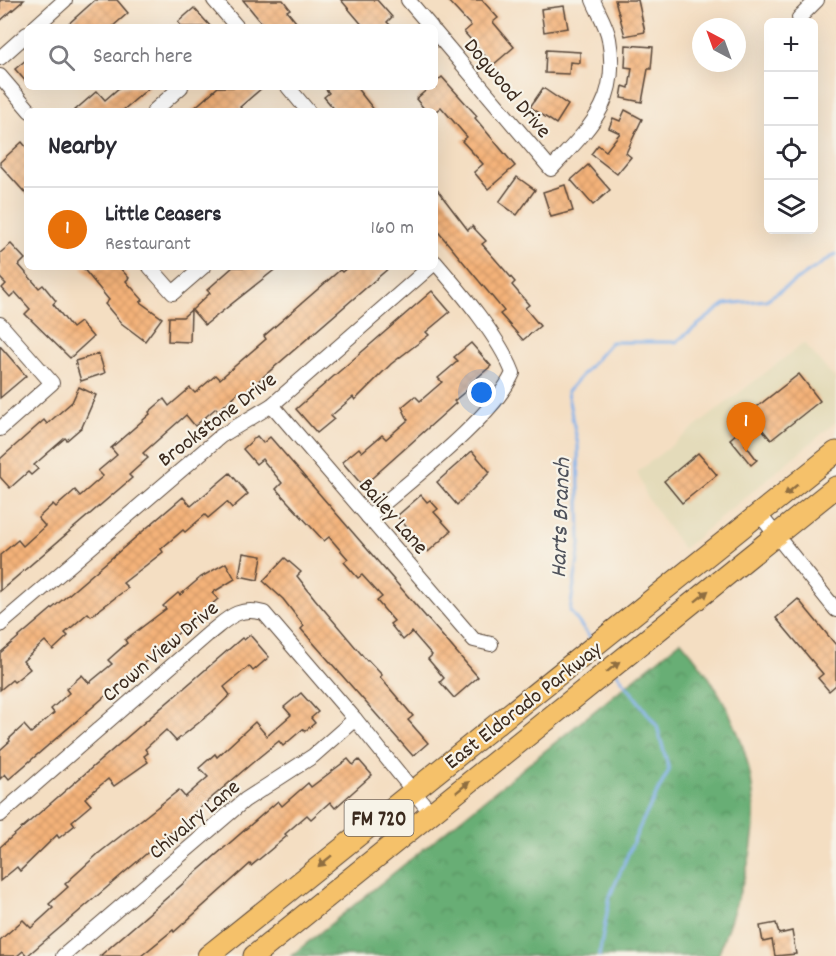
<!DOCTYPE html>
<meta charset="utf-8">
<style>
body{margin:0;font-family:Dekko,sans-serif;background:#f2f2f3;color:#2b2b33}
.controls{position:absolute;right:18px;top:18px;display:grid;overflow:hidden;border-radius:9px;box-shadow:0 6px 24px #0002}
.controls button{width:54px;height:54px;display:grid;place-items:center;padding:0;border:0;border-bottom:2px solid #e1e1e2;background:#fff;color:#2b2b33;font:30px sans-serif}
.compass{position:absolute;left:692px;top:18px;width:54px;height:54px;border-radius:50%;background:#fff;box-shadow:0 6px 24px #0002;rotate:319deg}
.you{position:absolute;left:482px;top:393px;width:21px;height:21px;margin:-15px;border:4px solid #fff;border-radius:50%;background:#1a73e8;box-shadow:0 0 0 9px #1a73e833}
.badge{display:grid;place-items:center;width:39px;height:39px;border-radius:50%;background:#111827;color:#fff;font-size:20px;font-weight:700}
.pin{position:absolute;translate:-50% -50px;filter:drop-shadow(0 2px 3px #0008)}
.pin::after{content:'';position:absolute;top:32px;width:21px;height:18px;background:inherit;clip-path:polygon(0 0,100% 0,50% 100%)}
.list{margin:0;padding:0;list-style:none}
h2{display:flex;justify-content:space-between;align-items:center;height:78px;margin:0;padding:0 24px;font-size:26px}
h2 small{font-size:20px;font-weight:400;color:#7c7c81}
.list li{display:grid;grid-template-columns:39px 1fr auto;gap:18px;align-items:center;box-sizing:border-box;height:84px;padding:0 24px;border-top:2px solid #e1e1e2}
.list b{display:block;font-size:22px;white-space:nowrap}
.list p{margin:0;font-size:20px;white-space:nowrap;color:#7c7c81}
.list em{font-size:20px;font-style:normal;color:#7c7c81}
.icon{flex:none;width:33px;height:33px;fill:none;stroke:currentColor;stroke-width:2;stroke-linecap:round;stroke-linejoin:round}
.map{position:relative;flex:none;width:836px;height:956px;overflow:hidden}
.search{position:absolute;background:#fff;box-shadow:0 6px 24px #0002;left:24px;top:24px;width:414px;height:66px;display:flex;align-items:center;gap:15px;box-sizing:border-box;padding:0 21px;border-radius:9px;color:#7c7c81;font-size:22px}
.panel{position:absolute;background:#fff;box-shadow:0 6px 24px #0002;left:24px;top:108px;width:414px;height:162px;border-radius:9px}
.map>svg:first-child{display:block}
.built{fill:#e4dbba}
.forest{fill:url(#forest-crowns);stroke:#526c49;stroke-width:1.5}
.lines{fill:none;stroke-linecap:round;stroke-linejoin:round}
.stream{stroke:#7eafea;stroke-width:3}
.building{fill:url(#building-cross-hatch)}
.minor-casing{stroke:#574537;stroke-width:16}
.primary-casing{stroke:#574537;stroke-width:23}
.minor{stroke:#fff;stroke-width:14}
.primary{stroke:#f5c16b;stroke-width:21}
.oneway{fill:#8f6e41}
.labels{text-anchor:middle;stroke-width:4.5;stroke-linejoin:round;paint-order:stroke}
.shield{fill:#f7f3e8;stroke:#73665b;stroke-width:1.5}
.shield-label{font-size:21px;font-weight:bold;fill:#3b2a1e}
.street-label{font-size:22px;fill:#3b2a1e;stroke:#f7f3e8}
.water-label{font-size:24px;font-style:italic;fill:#4f525b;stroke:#f7f3e8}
</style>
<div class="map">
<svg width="836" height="956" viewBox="0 0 836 956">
<defs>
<pattern id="forest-crowns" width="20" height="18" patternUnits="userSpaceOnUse" patternTransform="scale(1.5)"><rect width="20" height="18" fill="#68ae74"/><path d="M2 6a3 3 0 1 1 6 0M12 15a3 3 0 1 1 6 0" fill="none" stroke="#578e5f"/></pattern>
<pattern id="building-cross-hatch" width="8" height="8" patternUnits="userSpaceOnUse" patternTransform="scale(1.5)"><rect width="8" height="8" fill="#f4b279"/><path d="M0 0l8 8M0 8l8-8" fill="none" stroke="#d29968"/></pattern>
</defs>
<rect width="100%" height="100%" fill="#f7f3e8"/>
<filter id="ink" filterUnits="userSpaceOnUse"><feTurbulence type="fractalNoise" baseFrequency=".0167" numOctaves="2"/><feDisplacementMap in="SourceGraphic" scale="12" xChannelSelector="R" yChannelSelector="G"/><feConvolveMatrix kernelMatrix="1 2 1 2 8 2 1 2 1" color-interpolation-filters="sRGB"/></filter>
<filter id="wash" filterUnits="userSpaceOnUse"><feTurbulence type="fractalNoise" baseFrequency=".008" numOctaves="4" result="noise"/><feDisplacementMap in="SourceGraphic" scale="24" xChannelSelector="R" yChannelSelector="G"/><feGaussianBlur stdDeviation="1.35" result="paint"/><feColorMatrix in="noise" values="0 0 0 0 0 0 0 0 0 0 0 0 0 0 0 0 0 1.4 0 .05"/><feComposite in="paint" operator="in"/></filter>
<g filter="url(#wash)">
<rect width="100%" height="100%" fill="#f4dec2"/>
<polygon class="built" points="804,343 836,380 836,422 683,549 648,499 637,472"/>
<path class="forest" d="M681 641C731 698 765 774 751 851 744 886 729 922 718 956H291Z"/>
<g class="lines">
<g class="stream">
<polyline points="591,639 570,611 580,545 578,445 567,392 611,342 676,342 725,304 766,300 836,254"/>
<polyline points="599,956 610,896 642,822 669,770 657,726 617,673"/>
</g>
</g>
<g id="blocks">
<g class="building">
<polygon points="0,0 24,0 0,21"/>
<polygon points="95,0 117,0 128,13 112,27 65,27"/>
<polygon points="243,0 283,0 290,9 287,11 300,27 265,27"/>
<polygon points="341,0 377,0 392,17 387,22 392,27 364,27"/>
<polygon points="447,0 482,0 498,18 493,22 514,47 493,65 464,32 471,26"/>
<polygon points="615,0 638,0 645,32 625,36"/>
<polygon points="564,6 568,28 544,32 541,9"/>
<polygon points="194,8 211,27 182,27 178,22"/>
<polygon points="626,45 653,47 651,69 648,69 642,102 621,98 623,86 629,88 632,68 625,67"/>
<polygon points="546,50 580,52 580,63 570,62 569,74 545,73"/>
<polygon points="27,59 27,83 15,69"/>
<polygon points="442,77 477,116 475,118 515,166 488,189 474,172 483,164 462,141 467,137 441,107 436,111 426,111 416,99 430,87 435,87 435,83"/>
<polygon points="120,87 150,87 122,111 74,111 97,91 105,100"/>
<polygon points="218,87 263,87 240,107 244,111 191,111"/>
<polygon points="324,87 356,87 375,111 336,111 324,97 329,93"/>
<polygon points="543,88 568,105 556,124 530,107"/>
<polygon points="625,110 642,119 626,153 631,157 617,174 591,154 598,145 606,151 620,133 609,128 613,118 620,121"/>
<polygon points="22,142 27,148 27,195 0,165 0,162"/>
<polygon points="588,165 610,190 593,205 571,180"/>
<polygon points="517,177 535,190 517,215 499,202"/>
<polygon points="565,185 573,211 551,217 543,192"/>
<polygon points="435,187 468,230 472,226 486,241 482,244 515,282 512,285 529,305 525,308 540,326 523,340 500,314 504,311 435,228"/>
<polygon points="11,244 25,259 19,265 39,288 43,285 56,301 53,304 72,328 80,322 93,337 70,358 25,314 30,309 15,292 10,297 2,288 6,284 0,278 0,253"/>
<polygon points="82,267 119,267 129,278 126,281 143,300 140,302 162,318 145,341 121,323 105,304 109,300"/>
<polygon points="233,267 278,267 205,325 192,310 210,293 207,290"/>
<polygon points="348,267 390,267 242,395 239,392 218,411 216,408 195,426 186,415 143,453 148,458 129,475 132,478 0,591 0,555 18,540 23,546 45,526 38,518 53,504 56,507 75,490 80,496 103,476 98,471 117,455 111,448 150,414 149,412 164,399 169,406 190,388 195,393 216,375 220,379 266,339 264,336 340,270 342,272"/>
<polygon points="432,291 450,312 426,332 429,335 391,364 355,400 353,397 331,416 334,419 317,433 296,409"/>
<polygon points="191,310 190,342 168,341 169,317 183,317"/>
<polygon points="471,343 491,366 471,383 473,385 454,401 456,403 363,486 342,462 359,448 362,452 382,435 386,439 408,420 402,407 415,396 420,401 442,382 438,378 458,361 454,357"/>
<polygon points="0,346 26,376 0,398"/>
<polygon points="99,354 105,373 81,381 75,361"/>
<polygon points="799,374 820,401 771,440 762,429 745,444 757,460 751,465 730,439 737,433 739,436 757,422 749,413"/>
<polygon points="79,387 96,395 82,427 67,440 65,438 34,465 38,469 31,475 28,472 10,488 0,477 0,459 44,420 47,424 72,402"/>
<polygon points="257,436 263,443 270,437 478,677 454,698 440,682 444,678 428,659 432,655 412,632 403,640 390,624 394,621 377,601 382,597 362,575 358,578 344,562 348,559 329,537 324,541 276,489 282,483 262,459 256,464 243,449"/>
<polygon points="472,451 490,472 457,505 437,482"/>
<polygon points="698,453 717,475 682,503 664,481"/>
<polygon points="230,473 248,494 232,508 227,502 208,518 205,515 185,532 183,530 161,549 163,552 123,583 128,588 91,616 88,613 65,633 68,636 53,650 45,641 23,661 30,669 14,682 12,680 0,690 0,653 183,497 191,506"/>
<polygon points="421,495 427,502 430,500 438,509 434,512 451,531 428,552 397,516"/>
<polygon points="243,553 262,556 258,580 239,576"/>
<polygon points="285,558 301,572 297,576 315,599 367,661 368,660 382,675 380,677 413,716 408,720 428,743 413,756 301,629 304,626 283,599 263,581"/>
<polygon points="226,563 235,579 212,593 218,599 9,779 5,774 0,779 0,750 10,741 9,739 24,725 31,733 54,713 51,709 69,693 66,689 82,675 89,683 112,664 108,660 127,643 125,640 166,609 163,606 178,593 180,595 201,577"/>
<polygon points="798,599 836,645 836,685 829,691 818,678 823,674 776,618"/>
<polygon points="250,635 269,657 253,671 249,666 224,687 230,695 212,712 176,741 166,730 145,749 148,753 144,756 148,762 114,786 108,779 85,798 91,805 72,821 75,825 59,838 57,835 20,871 17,867 0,881 0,847 242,638 244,640"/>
<polygon points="301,693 318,712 311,718 315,723 305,731 303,729 283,746 279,741 258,758 27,956 23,951 17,956 0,956 0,940 23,920 31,928 53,908 49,904 68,887 65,884 99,853 179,790 185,797 208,777 199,768 215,754 217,757 255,722 267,736 291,715 284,707"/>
<polygon points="348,759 353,765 359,760 372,775 335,808 330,802 311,819 307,815 285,834 287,836 251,866 250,864 174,932 173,930 141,956 100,956 278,801 282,806 308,783 311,787"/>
<polygon points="776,923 779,934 792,931 796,954 775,956 772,940 763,942 760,926"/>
</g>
</g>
</g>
<g filter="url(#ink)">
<use href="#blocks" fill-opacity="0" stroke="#574537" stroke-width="1.5"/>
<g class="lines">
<g class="minor-casing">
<g id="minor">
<polyline points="214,0 237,27"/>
<polyline points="408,0 431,27"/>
<polyline points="799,18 817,0"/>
<polyline points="35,27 65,0"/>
<path d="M435 32 551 169C591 126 620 102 609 39 607 26 598 12 593 0"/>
<polyline points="0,58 27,34"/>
<polyline points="0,76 30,111"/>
<polyline points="288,87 308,111"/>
<polyline points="154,111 181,87"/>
<polyline points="150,267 173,293 203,267"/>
<polyline points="0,324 52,383 0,429"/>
<polyline points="272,405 474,640 491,644"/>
<polyline points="760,515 836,610"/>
<path d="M368 517C408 482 493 418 513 373 500 338 460 291 435 262"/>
<polyline points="0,625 221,436 272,405 430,267"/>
<path d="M0 815 207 635C228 619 236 606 264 613L355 719 431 813"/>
<polyline points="63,956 245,800 313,756 355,719"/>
</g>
</g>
<g class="primary-casing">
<g id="primary">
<polyline points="208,956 836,452"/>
<polyline points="254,956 836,487"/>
</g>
</g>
<use href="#minor" class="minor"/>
<use href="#primary" class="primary"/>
</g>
<defs><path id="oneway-solid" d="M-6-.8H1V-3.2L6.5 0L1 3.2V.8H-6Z" transform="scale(1.5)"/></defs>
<g class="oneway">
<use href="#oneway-solid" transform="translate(791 490) rotate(140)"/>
<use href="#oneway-solid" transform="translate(702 596) rotate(-39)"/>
<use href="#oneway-solid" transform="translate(613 667) rotate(-39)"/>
<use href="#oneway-solid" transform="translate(463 787) rotate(-39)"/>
<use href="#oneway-solid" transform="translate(325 861) rotate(141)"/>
</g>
</g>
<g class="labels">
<rect class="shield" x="344.5" y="800" width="69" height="36" rx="4.5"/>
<g class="shield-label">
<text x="379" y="825">FM 720</text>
</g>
<g class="street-label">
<text transform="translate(509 87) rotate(50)" y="8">Dogwood Drive</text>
<text transform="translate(216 418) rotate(-37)" y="8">Brookstone Drive</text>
<text transform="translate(395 515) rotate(49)" y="8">Bailey Lane</text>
<text transform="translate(159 650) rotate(-40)" y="8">Crown View Drive</text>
<text transform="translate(522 704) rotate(-38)" y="8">East Eldorado Parkway</text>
<text transform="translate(193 818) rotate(-40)" y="8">Chivalry Lane</text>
</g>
<g class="water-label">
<text transform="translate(559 518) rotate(-88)" y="8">Harts Branch</text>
</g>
</g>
</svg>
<div class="controls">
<button>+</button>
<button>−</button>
<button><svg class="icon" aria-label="locate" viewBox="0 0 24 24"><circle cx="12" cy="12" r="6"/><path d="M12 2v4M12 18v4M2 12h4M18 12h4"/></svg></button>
<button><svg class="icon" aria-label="layers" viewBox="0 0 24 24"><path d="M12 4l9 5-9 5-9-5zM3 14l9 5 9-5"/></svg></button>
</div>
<svg class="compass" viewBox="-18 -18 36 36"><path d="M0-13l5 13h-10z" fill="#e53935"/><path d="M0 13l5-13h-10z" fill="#7c7c81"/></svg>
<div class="you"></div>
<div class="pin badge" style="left:746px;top:452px;background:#e8710a">1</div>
<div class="search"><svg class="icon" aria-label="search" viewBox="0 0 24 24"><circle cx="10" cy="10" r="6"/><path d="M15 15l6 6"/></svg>Search here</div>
<section class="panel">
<h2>Nearby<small></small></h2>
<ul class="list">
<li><span class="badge" style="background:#e8710a">1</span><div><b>Little Ceasers</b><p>Restaurant</p></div><em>160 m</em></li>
</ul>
</section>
</div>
